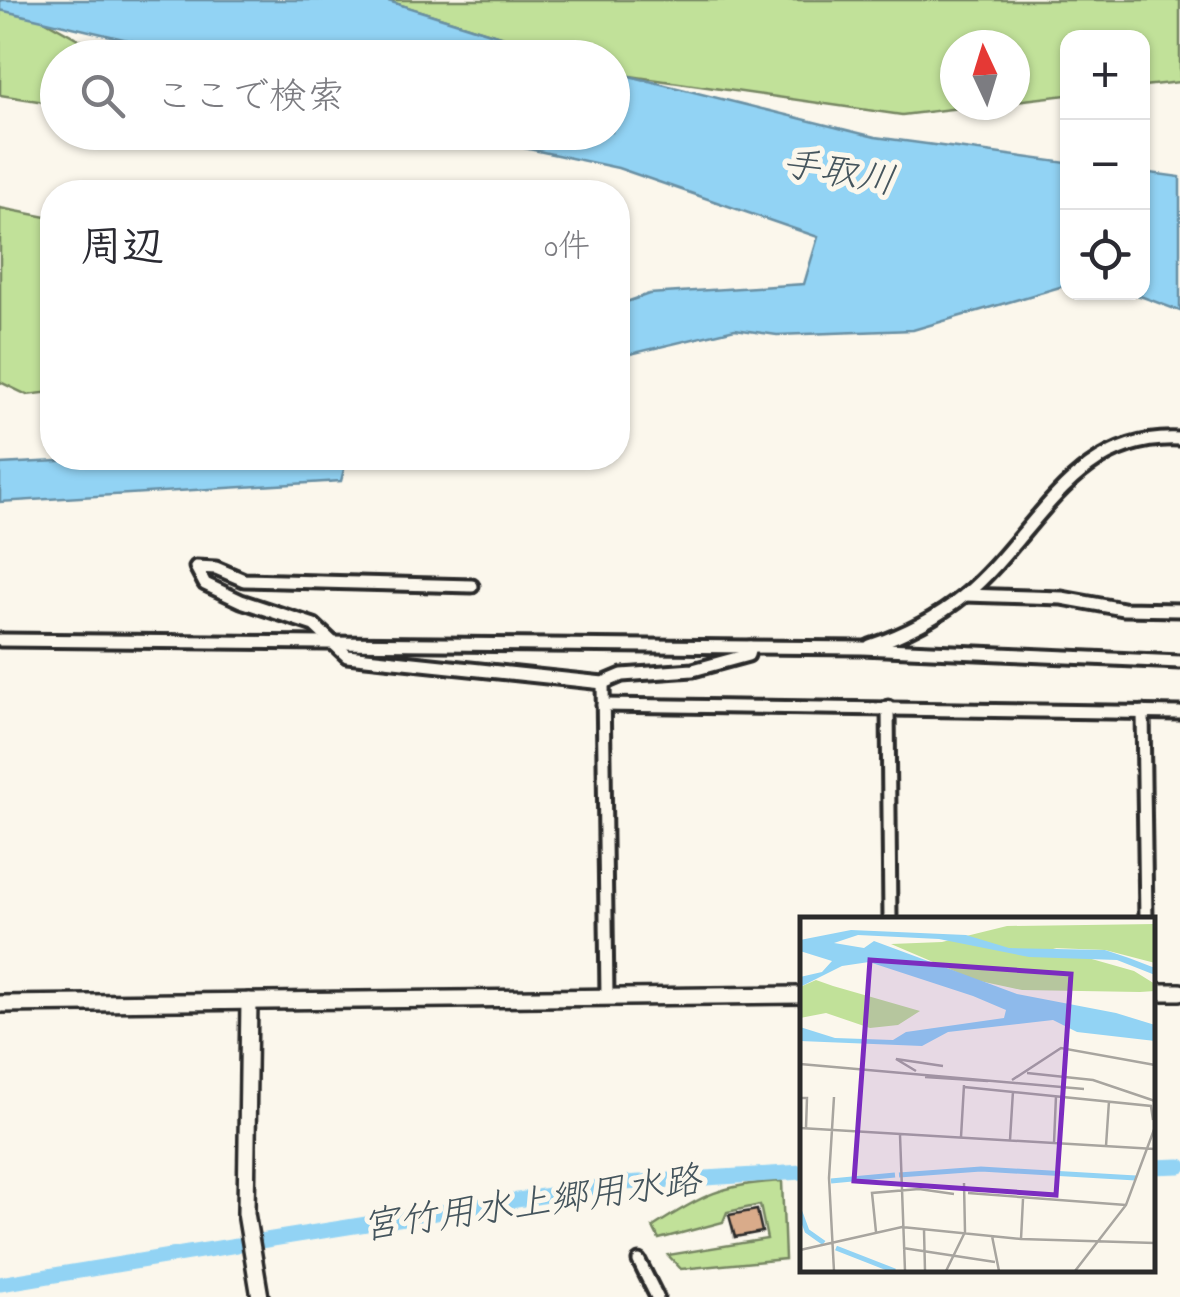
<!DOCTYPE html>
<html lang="ja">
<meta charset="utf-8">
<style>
body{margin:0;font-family:"Indie Flower","Klee One",sans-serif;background:#f2f2f3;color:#2b2b33}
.controls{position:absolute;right:30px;top:30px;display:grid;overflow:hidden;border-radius:20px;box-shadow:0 2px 8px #0004}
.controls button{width:90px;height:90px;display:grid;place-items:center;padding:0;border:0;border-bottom:2px solid #e1e1e2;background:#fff;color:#2b2b33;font:50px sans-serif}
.compass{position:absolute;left:940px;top:30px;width:90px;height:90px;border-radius:50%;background:#fff;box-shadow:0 2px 8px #0004;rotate:356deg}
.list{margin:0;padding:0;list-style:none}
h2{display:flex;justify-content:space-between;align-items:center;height:130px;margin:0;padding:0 40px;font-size:42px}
h2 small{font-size:32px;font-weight:400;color:#7c7c81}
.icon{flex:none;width:55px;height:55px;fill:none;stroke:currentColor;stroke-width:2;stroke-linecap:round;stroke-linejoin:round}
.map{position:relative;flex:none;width:1180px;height:1297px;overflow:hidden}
.search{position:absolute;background:#fff;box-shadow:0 2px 8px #0004;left:40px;top:40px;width:590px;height:110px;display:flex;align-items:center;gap:25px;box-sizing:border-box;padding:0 35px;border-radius:55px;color:#7c7c81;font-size:38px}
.panel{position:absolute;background:#fff;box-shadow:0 2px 8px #0004;left:40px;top:180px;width:590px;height:290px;border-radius:40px}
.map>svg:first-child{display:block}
.green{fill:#c1e199;stroke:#768662;stroke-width:2.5}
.water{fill:#92d3f4;stroke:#6990a4;stroke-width:2.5}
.shadow{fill:#0003}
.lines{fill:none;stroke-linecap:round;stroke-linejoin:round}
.canal{stroke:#92d3f4;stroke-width:15}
.building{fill:#d9ab8a;stroke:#2b2b2b;stroke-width:2.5}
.minor-casing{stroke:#2b2b2b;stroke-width:19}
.tertiary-casing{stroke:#2b2b2b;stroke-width:22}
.minor{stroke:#fbf7ec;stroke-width:11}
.tertiary{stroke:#fbf7ec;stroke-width:15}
.labels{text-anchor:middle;stroke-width:10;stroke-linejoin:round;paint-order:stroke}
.water-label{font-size:38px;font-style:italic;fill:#45555d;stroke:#fbf7ec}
.inset-river{fill:none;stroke:#92d3f4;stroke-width:5}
.inset-road{fill:none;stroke:#a8a59f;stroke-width:2.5}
.view{fill:#7b2cbf;fill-opacity:0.15;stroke:#7b2cbf;stroke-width:5}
.inset-edge{fill:none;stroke:#2b2b2b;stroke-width:5}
</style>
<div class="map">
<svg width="1180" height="1297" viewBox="0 0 1180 1297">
<rect width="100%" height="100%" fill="#fbf7ec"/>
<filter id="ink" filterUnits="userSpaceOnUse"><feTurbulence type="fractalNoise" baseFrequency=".01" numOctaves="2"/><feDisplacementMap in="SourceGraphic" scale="20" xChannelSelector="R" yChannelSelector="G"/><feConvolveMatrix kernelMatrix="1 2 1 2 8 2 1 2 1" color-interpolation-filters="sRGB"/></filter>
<g filter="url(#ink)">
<g class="green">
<polygon points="385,0 1180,0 1180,82 1143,86 1142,38 1068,38 1067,95 1015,101 1015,45 955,45 955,105 984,105 902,115 623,75 613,72 612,58 567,57"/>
<polygon points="0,10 35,15 82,41 154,57 58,58 57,104 0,95"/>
<polygon points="0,208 52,218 52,392 27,395 0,382"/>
<path d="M782 1181 785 1259 681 1269 668 1255 767 1239 760 1205 727 1212 723 1222 659 1239 653 1227C702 1195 723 1184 782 1181Z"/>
</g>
<g class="water">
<polygon points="0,0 385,0 567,57 200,57 0,10"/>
<polygon points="613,72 875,137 1067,163 1067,285 913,330 777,335 735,329 618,357 618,305 649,294 804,284 818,237 618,168 454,133 612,132"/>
<polygon points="1143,172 1180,177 1180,311 1132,293 1142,292"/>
<polygon points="117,458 347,458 341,481 0,502 0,464"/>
</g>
<polygon class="shadow" points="731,1218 759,1232 732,1239"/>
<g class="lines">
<g class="canal">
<polyline points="1152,1167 1180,1166"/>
<polyline points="260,1241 624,1183 802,1172"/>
<polyline points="0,1284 237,1245"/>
</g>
</g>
<polygon class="building" points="757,1210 762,1232 735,1237 729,1215"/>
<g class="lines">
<g class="minor-casing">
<g id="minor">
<polyline points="472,586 244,580 216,568 196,567 205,584 241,601 314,625 347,656 603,683 622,675 693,670 748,655 750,647"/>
<polyline points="965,595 1062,598 1123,609 1180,610"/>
<polyline points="0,640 862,648 1180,662"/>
<path d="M870 646C903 635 938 617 965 595 1037 535 1072 433 1180 439"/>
<polyline points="603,683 607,996"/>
<polyline points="603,705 1180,713"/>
<polyline points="888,707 890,919"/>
<polyline points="1143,712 1146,919"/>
<polyline points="639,1261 657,1297"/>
</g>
</g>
<g class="tertiary-casing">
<g id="tertiary">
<polyline points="1152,992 1180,992"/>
<polyline points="249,1001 246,1213 260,1297"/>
<polyline points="0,1004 802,995"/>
</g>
</g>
<use href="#minor" class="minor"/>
<use href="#tertiary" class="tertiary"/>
</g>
</g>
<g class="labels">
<g class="water-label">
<text transform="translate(839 171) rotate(10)" y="13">手取川</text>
<text transform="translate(531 1202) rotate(-8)" y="13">宮竹用水上郷用水路</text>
</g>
</g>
<g transform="translate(800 917)">
<rect width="355" height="355" fill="#fbf7ec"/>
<path d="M355 7V46L305 33 253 31 334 54 355 67V74L340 75 222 73 175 63 91 27 142 25 207 9ZM16 63 33 69 120 94 98 108 70 111 26 96 0 101V70Z" fill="#c1e199"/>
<path d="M51 13 166 18 209 31 305 33 329 41 355 51V58L317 43 229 40 139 22 58 18 34 26 64 31 74 24 217 77 316 96 355 108V124L277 115 253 103 148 115 122 129 0 124V110L35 121 93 123 106 115 204 101 206 93 173 79 69 45 42 49 0 70V60L22 55 32 44 0 34V23Z" fill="#92d3f4"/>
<path class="inset-river" d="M99 258 181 252 336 261M31 264 95 258M0 295 7 314 24 326M36 331 95 354"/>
<path class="inset-road" d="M0 147 284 172M116 154 96 142 143 149M227 156 293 163 355 184M125 160 188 164M212 163 261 131 355 148M164 170 351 189 353 203M0 181H7L6 211M0 211 355 232M100 218 105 354M161 220 164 168M210 223 213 174M254 226 256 179M306 229 309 184M168 276 326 288M124 313 125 354M76 315 72 276 119 272 154 277M192 319 199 354M221 322 223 282M103 331 195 345M0 333 102 310 221 322 355 326M34 354 29 261 34 180M146 354 165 315 164 266M275 354 326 288 355 210"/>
<path class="view" d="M70 43 271 57 256 278 54 264Z"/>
<rect width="355" height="355" class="inset-edge"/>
</g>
</svg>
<div class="controls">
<button>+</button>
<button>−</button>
<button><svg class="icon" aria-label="locate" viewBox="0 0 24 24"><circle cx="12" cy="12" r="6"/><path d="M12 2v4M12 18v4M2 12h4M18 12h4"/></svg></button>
</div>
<svg class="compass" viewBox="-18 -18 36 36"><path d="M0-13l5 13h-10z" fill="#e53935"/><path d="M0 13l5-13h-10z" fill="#7c7c81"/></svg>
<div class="search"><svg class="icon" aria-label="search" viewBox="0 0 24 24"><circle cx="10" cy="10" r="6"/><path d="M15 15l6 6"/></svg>ここで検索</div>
<section class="panel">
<h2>周辺<small>0件</small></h2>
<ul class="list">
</ul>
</section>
</div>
